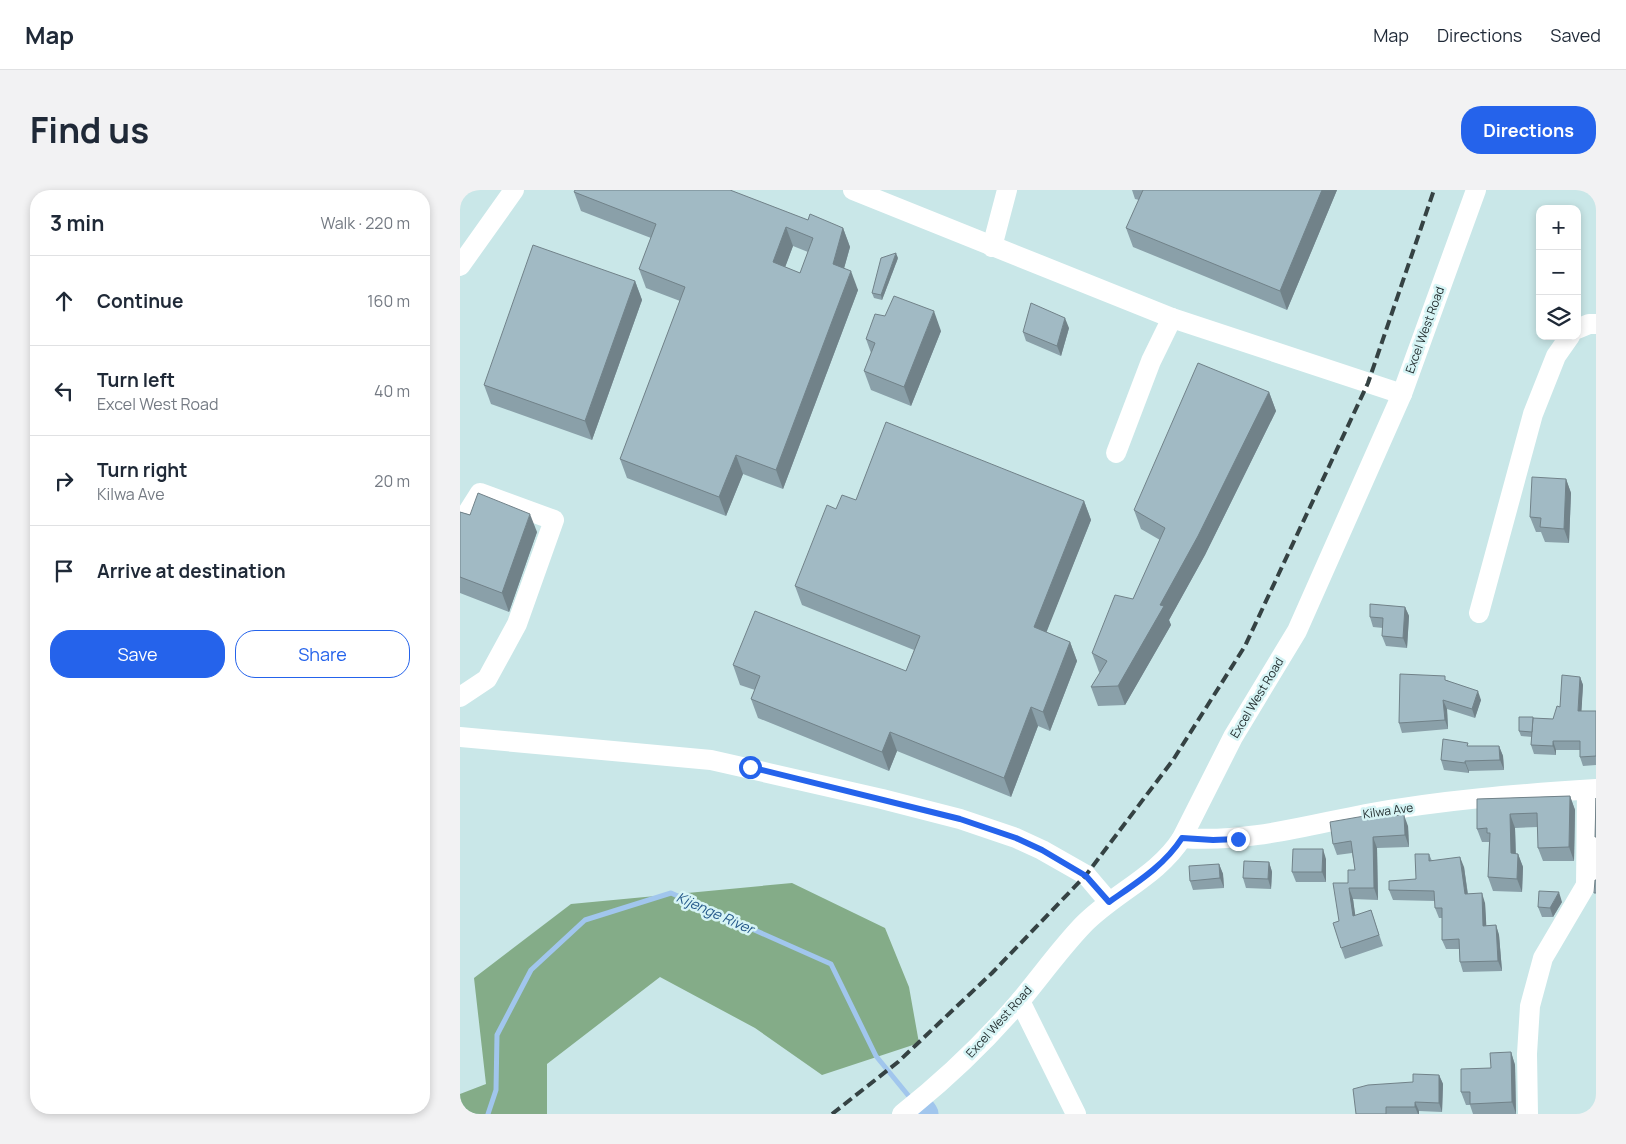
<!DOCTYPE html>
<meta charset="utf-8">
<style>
body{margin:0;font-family:Manrope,sans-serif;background:#f2f2f3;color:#1f2937}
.controls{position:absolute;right:15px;top:15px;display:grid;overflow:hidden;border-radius:10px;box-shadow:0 2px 8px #0003}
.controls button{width:45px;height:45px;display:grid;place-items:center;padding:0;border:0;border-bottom:1px solid #e0e1e3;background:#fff;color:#1f2937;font:25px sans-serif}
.stop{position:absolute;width:15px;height:15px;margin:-11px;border:4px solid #2563eb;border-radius:50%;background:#fff}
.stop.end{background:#2563eb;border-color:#fff;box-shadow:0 1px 5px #0008}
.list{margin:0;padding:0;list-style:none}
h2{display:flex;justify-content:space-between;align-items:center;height:65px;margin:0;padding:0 20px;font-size:21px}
h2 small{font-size:16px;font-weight:400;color:#747a83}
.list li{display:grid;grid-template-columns:32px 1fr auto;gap:15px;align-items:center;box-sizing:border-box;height:90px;padding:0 20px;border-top:1px solid #e0e1e3}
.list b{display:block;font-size:19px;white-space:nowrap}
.list p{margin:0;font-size:16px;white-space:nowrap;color:#747a83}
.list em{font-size:16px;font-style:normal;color:#747a83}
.actions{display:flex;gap:10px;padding:15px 20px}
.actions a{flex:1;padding:11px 0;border:1px solid #2563eb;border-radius:20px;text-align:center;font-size:18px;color:#2563eb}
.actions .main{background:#2563eb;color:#fff}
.icon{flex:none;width:28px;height:28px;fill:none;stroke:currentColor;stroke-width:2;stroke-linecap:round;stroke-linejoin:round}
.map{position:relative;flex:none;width:1136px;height:924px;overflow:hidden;border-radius:20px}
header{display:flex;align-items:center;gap:30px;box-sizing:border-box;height:70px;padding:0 25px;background:#fff;border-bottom:1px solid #e0e1e3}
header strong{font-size:24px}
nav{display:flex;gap:28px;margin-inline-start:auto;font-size:18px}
.intro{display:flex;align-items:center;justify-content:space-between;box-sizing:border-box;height:120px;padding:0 30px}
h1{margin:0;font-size:35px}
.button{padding:12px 22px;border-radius:20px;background:#2563eb;color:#fff;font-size:18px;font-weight:700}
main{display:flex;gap:30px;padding:0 30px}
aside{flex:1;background:#fff;border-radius:20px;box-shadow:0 2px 8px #0003}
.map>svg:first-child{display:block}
.forest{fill:#84ac88}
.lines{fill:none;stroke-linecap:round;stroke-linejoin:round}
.stream{stroke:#a1c6ed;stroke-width:5}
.river{stroke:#a1c6ed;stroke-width:29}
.minor{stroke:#fff;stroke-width:20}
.rail{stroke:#354243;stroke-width:4;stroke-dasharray:10 5;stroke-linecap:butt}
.wall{fill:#8aa0a9;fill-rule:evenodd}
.shaded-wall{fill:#718289}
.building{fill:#a1bac4;stroke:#718289;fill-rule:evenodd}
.route{stroke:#2563eb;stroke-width:6}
.labels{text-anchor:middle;stroke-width:5;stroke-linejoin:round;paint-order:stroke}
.street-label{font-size:12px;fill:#242f30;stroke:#d6f4f5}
.water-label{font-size:14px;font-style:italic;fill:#235789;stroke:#d6f4f5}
</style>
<header>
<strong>Map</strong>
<nav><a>Map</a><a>Directions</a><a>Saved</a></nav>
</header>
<div class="intro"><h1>Find us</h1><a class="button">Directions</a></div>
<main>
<aside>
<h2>3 min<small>Walk · 220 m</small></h2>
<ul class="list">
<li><svg class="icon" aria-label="ahead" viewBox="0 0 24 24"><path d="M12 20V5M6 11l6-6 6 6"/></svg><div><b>Continue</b></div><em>160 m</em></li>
<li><svg class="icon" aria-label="left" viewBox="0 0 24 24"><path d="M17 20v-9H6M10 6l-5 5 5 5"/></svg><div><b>Turn left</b><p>Excel West Road</p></div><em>40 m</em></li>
<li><svg class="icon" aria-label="right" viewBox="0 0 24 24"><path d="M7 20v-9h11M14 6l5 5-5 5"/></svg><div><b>Turn right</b><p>Kilwa Ave</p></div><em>20 m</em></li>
<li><svg class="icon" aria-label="arrive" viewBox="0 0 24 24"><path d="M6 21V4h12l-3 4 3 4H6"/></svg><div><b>Arrive at destination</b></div></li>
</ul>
<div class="actions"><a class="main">Save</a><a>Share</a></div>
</aside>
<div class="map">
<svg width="1136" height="924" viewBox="0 0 1136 924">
<rect width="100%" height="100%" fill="#c9e7e8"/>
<polygon class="forest" points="332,693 425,738 449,797 459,853 362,885 295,838 200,787 87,874 87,924 0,924 0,904 26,894 14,788 111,714"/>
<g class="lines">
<polyline class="stream" points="28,924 36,900 37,845 71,780 125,730 211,703 371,774 416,866 452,910"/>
<polyline class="river" points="462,921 464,924"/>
<g class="minor">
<polyline points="393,0 712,128 942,204"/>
<polyline points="532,57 547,0"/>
<polyline points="0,76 54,0"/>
<polyline points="1117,139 1129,134 1136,134"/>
<polyline points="656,263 691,171 712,128"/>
<polyline points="0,326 4,328 20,303 94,330 57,434 27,489 0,507"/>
<polyline points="1019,423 1073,224 1096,166 1110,146"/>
<polyline points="0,547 251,570 422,609 500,629 556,648 582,660 626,685 649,712"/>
<path d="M722 648C786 653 844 636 906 624 981 610 1059 604 1136 599"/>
<polyline points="560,811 616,924"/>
<path d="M442 924C485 890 524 853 560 811 581 786 600 759 623 735 654 703 698 686 722 648L773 547 837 441 942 204 1016 0"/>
<polyline points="1068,924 1067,864 1070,816 1083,768 1126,695 1127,600"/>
</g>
<polyline class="rail" points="372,924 438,872 532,783 626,685 713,570 785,456 908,193 974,0"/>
</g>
<g class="wall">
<polygon points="672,0 877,0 827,120 673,57 666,38 679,10 675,9"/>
<path d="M114 2 348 30 383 38 390 57 384 78 398 100 323 299 283 284 266 326 167 288 160 269 220 111 186 98 179 79 191 48 121 21ZM333 56 348 62 340 83 325 77Z"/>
<polygon points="438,68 422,110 414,108 412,103"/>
<polygon points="175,91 182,110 132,250 31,214 24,195"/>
<polygon points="609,138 601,166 566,151 563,142"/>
<polygon points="481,141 451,216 411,200 404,181 411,163 406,149"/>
<polygon points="809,202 816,221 745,365 709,430 711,435 665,515 638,516 631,497 640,483 639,482 632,463 673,409 700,350 681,339 674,320"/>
<polygon points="1106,289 1111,303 1109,353 1085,352 1081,342 1076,342 1070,327"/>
<polygon points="396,310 624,311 631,330 586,442 610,452 617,471 590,541 578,536 551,607 437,561 429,581 298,528 291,509 295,500 280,495 273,475 446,481 454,460 342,415 335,396"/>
<polygon points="0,322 77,342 49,422 0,403 0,404"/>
<polygon points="945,417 949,426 947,458 926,456 922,446 923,438 913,437 910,427"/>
<polygon points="1120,487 1123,495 1121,521 1136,522 1136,575 1123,576 1120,567 1120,560 1096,560 1096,565 1074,564 1071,555 1072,547 1061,546 1059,541 1073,528 1093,529 1100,517"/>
<polygon points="987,490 1021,510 1015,528 987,519 988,539 942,543 939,533"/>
<polygon points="1009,556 1039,556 1043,566 1044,580 1009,581 1009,583 984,580 981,570"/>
<polygon points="1110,606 1115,620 1114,671 1083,671 1078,658 1078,637 1055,638 1056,664 1058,664 1063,677 1062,702 1033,701 1028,687 1029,652 1022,652 1017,639 1017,609"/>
<polygon points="911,627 948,636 949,657 917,658 918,710 893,709 895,726 911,720 923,756 885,769 881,758 879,731 888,693 895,680 892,663 877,665 873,654"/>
<polygon points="969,664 972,671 1004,677 1008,704 1025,713 1026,736 1036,735 1039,745 1042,781 1003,782 1000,772 999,759 986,759 982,750 982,728 979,728 975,718 975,711 933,710 929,700 956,689"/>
<polygon points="866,669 866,692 836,692 832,682"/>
<polygon points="809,672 812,682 811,699 786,698 783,688"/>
<polygon points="759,674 763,684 764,698 733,700 730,691"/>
<polygon points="1102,712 1093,727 1082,727 1078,717"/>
<polygon points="1051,862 1055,875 1056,924 1013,924 1010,915 1006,915 1001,902"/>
<polygon points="979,885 983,894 982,922 959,921 959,924 896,924 953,892"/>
</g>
<g class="shaded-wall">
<polygon points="862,0 877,0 827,120 820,101"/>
<polygon points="326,37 333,56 320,91 313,72"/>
<polygon points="383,38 390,57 380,93 373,74"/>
<polygon points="436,63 438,68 422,110 421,105"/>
<polygon points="391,81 398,100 323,299 316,280"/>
<polygon points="175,91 182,110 132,250 125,231"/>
<polygon points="474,121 481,141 451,216 444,197"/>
<polygon points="605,128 609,138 601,166 597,156"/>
<polygon points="809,202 816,221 745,365 709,430 711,435 665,515 658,496"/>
<polygon points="276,265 283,284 266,326 259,307"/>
<polygon points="1106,289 1111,303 1109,353 1104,339"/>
<polygon points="624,311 631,330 581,456 574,437"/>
<polygon points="70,324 77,342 49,422 42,403"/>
<polygon points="945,417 949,426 947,458 943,448"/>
<polygon points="610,452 617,471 590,541 583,522"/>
<polygon points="1120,487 1123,495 1121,530 1118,521"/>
<polygon points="1018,501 1021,510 1015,528 1012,519"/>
<polygon points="983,510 987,519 988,539 985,530"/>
<polygon points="571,517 578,536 551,607 544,588"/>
<polygon points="430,542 437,561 429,581 422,562"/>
<polygon points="1093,551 1096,560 1096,565 1093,556"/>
<polygon points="1039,556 1043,566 1044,580 1040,570"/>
<polygon points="1005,571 1009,581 1009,583 1005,573"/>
<polygon points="1110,606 1115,620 1114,671 1109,657"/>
<polygon points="1050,624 1055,638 1056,677 1051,663"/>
<polygon points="944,625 948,636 949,657 945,645"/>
<polygon points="913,647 917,658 918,710 914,698"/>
<polygon points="863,659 866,669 866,692 862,682"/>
<polygon points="1058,664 1063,677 1062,702 1057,689"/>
<polygon points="1000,667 1004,677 1009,714 1005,704"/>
<polygon points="809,672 812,682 811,699 808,689"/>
<polygon points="759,674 763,684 764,698 760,688"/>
<polygon points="889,698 893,709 897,737 893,726"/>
<polygon points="1099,702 1102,712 1093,727 1090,718"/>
<polygon points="1022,703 1025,713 1027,746 1023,736"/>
<polygon points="1036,735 1039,745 1042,781 1038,771"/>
<polygon points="1051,862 1055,875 1056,924 1052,912"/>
<polygon points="979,885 983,894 982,922 979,913"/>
<polygon points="955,912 959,921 959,924 958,924 955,917"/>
</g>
<g class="building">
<path d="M115 0H270L348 30 350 24 383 38 373 74 391 81 316 280 276 265 259 307 160 269 225 97 179 79 196 34 114 2ZM326 37 353 48 340 83 313 72Z"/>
<polygon points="683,0 862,0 820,101 666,38"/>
<polygon points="73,55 175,91 125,231 24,195"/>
<polygon points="436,63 421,105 412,103 421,68"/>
<polygon points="434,106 474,121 444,197 404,181 415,153 406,149 415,124 425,126"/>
<polygon points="571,113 605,128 597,156 563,142"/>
<polygon points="738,173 809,202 738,346 700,415 704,416 658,496 631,497 647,471 632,463 655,405 673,409 705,338 674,320"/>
<polygon points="426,232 624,311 574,437 610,452 583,522 571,517 544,588 430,542 422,562 291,509 300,486 273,475 295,421 446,481 460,446 335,396 367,315 376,319 382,305 396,310"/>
<polygon points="1072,287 1106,289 1104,339 1080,337 1081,328 1070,327"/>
<polygon points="18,303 70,324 42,403 0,387 0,322 10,325"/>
<polygon points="910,414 945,417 943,448 922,446 923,428 910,427"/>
<polygon points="940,484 985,486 985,490 1018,501 1012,519 983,510 985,530 939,533"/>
<polygon points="1102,485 1120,487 1118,521 1136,521 1136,566 1120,567 1120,551 1093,551 1093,556 1071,555 1073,528 1093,529 1097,516 1100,517"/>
<polygon points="1059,527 1073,527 1072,542 1059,541"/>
<polygon points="983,549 1008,553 1007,556 1039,556 1040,570 1005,571 1005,573 981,570"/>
<polygon points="1110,606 1109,657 1078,658 1077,623 1050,624 1051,663 1058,664 1057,689 1028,687 1030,643 1027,643 1027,638 1017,639 1017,609"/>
<polygon points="1136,608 1136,647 1135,647"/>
<polygon points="910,625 911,627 944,625 945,645 913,647 914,698 889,698 893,726 911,720 919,745 881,758 873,733 879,731 873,693 888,693 888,680 895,680 891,651 873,654 870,632"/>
<polygon points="833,659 863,659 862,682 832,682"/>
<polygon points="955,664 969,664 969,671 1000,667 1005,704 1022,703 1023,736 1036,735 1038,771 1000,772 999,749 982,750 982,718 975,718 974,701 929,700 929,691 956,689"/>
<polygon points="784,671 809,672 808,689 783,688"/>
<polygon points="759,674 760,688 730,691 729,676"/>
<polygon points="1135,690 1136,690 1136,703 1134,703"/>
<polygon points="1079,701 1099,702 1090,718 1078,717"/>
<polygon points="1051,862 1052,912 1010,914 1010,902 1001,902 1001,879 1031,878 1030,863"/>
<polygon points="953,884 979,885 979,913 955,912 955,917 926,917 926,924 896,924 893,899 908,895 953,892"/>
</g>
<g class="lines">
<path class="route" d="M290 577 500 629 556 648 582 660 626 686 649 712C676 693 704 676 722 648L753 650 778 649"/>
</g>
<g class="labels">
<g class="street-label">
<text transform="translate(965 140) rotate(-70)" y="4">Excel West Road</text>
<text transform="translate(797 508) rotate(-59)" y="4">Excel West Road</text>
<text transform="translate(928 621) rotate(-8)" y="4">Kilwa Ave</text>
<text transform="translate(539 832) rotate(-48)" y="4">Excel West Road</text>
</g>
<g class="water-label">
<text transform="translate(255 723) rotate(24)" y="5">Kijenge River</text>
</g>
</g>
</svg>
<div class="controls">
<button>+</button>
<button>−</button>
<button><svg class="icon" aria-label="layers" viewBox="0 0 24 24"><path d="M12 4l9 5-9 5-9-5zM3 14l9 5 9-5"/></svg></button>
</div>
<div class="stop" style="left:290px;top:577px"></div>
<div class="stop end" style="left:778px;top:649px"></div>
</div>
</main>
